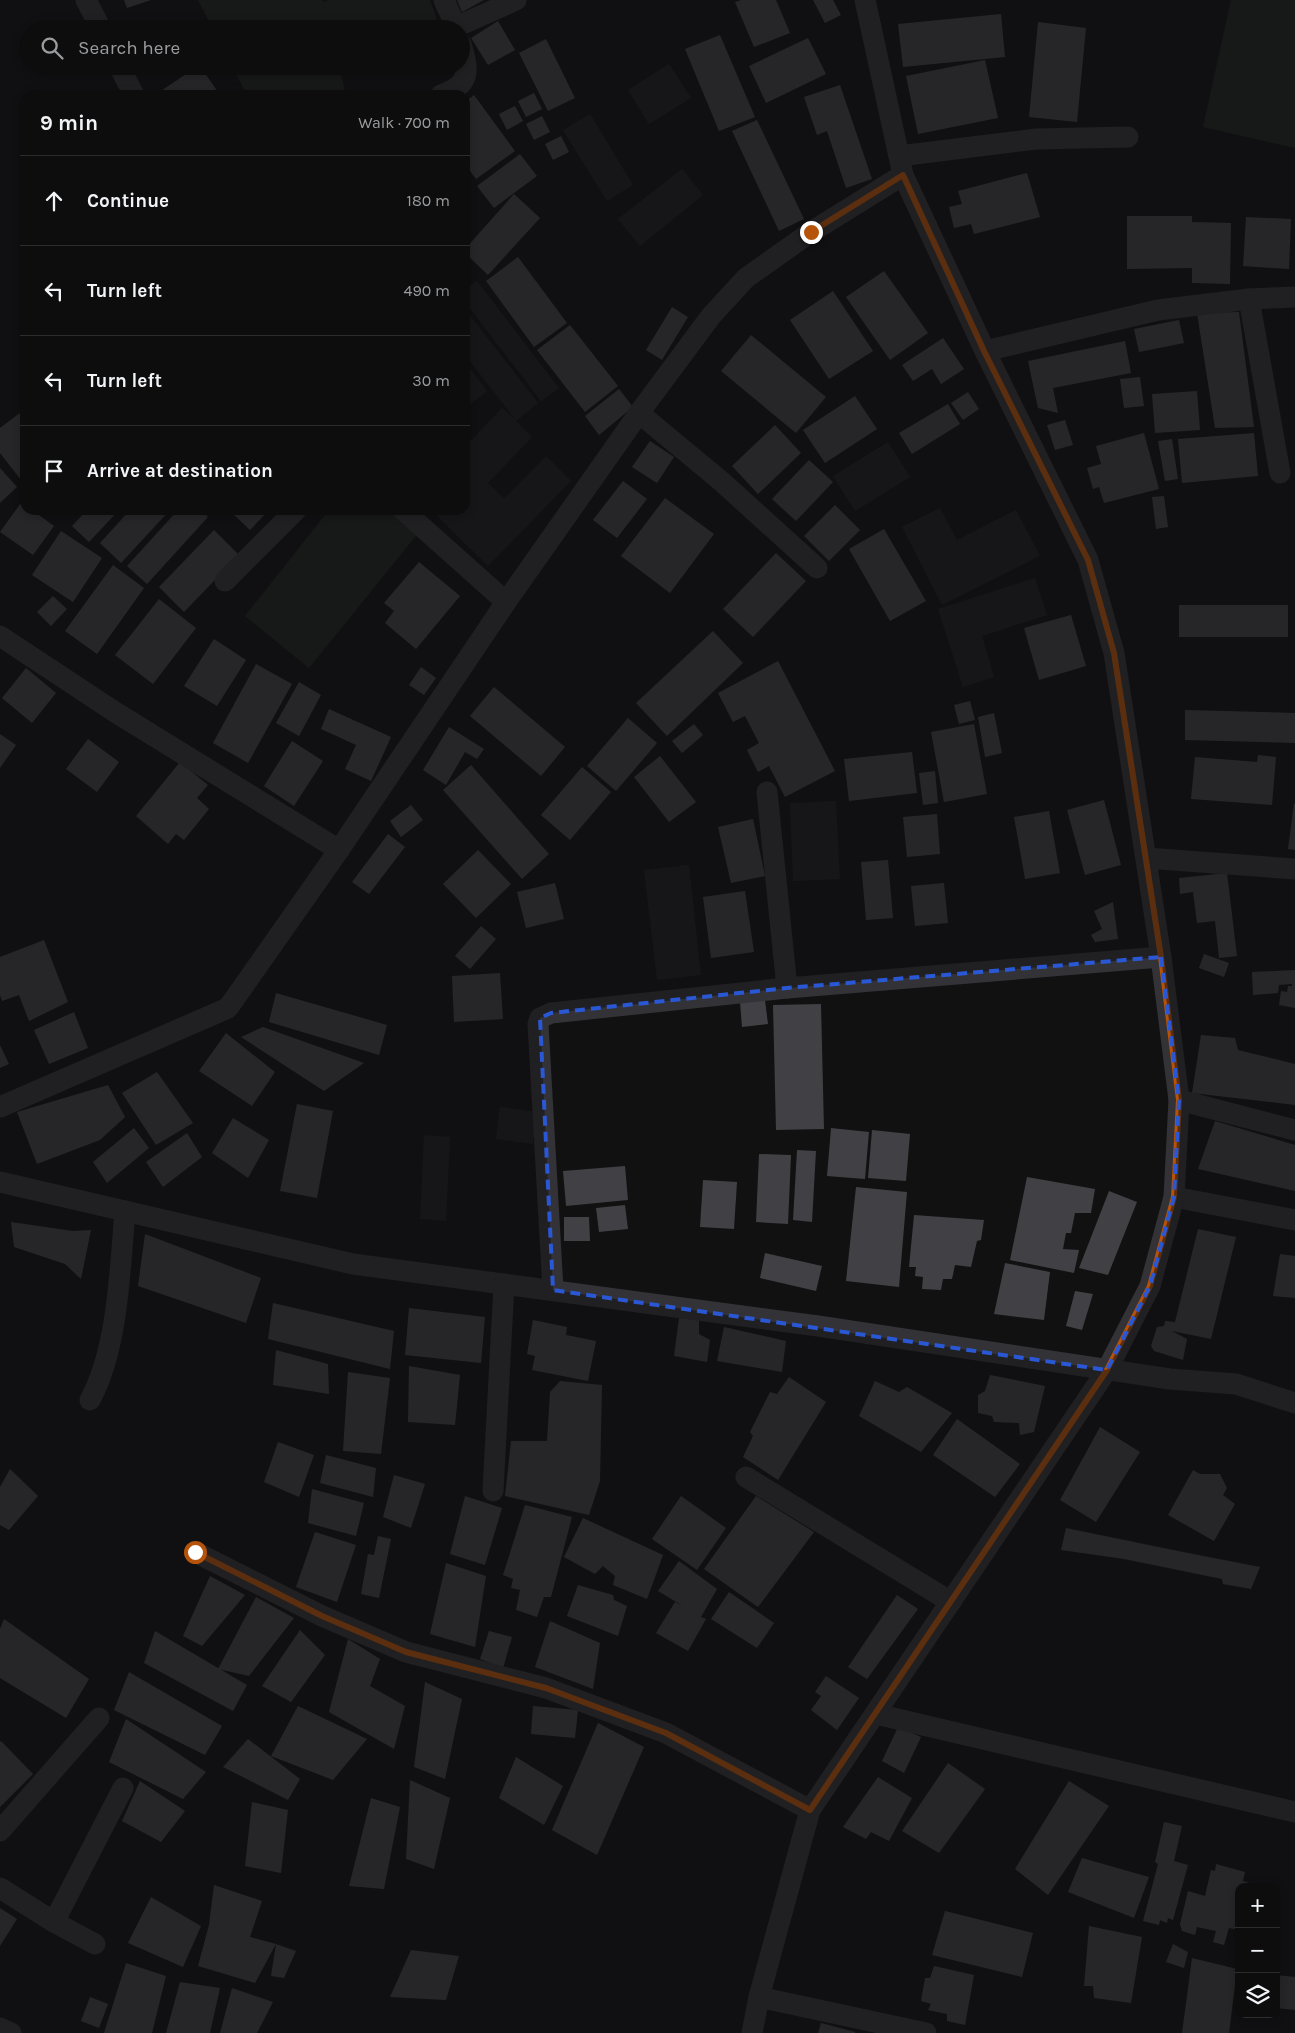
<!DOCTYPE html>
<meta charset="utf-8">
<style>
body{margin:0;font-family:Karla,sans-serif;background:#1b1b1c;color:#f1f3f6}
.controls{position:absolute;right:15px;bottom:15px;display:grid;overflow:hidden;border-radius:10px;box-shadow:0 2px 8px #0003}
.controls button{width:45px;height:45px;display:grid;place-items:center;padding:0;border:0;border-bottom:1px solid #2d2d2e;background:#0d0d0e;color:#f1f3f6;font:25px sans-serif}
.stop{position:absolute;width:15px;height:15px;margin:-11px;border:4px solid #b45309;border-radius:50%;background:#fff}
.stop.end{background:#b45309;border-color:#fff;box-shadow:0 1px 5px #0008}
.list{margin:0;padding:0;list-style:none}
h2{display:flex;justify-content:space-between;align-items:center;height:65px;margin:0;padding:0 20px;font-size:21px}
h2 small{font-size:16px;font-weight:400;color:#9a9c9e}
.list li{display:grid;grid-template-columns:32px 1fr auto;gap:15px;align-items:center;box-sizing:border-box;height:90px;padding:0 20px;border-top:1px solid #2d2d2e}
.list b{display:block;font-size:19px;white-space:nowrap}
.list em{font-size:16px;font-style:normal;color:#9a9c9e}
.icon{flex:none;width:28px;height:28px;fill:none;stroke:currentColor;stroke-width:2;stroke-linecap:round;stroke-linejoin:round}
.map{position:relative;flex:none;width:1295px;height:2033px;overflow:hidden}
.search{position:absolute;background:#0d0d0e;box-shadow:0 2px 8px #0003;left:20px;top:20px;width:450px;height:55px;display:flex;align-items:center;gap:12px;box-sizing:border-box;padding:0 18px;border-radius:28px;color:#9a9c9e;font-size:19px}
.panel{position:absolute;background:#0d0d0e;box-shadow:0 2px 8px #0003;left:20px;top:90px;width:450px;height:425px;border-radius:15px}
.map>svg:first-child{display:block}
.built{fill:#1e1d1f}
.green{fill:#1e251f}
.building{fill:#414145}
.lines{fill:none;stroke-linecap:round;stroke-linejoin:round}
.street{stroke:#333337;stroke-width:21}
.route{stroke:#b45309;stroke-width:6}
.marked{fill:none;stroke:#2a57d4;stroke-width:4;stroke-dasharray:10 6;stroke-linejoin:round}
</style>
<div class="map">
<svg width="1295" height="2033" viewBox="0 0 1295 2033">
<rect width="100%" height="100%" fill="#111112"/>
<g class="built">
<polygon points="669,64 691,98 649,124 628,90"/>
<polygon points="590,114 633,185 607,201 563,130"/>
<polygon points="682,169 703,195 640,246 618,219"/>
<polygon points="477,281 559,388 541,401 465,302 465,289"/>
<polygon points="465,309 538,403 516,421 532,437 488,483 504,499 546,456 571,481 488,566 431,510 465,510 465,447 502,408 515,419 465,355"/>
<polygon points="465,362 487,391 465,408"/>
<polygon points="888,442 910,477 855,511 833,476"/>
<polygon points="940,508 957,540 1016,510 1040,556 942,605 902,527"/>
<polygon points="1035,578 1047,615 982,636 994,677 963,687 938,609"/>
<polygon points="836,801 840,879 793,881 790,803"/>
<polygon points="689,865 701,975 657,980 644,870"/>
<polygon points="500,1107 537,1112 533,1144 496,1139"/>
<polygon points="424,1135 450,1137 446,1221 420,1219"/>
</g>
<g class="green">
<polygon points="198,0 322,0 323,2 329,0 430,0 437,20 414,29 213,29"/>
<polygon points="1231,0 1295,0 1295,148 1203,127"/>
<polygon points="232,66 339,66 346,95 247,95"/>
<polygon points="329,510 392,510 419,532 309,668 245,616"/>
</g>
<g class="building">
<polygon points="124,0 151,0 127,8"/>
<polygon points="457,0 484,0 462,12"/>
<polygon points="741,0 776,0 790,33 754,47 735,2"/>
<polygon points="813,0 833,0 841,15 825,23"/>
<polygon points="1001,14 1005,57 903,67 898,24"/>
<polygon points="498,21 515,50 488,65 471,38"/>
<polygon points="1038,22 1086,28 1077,122 1029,117"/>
<polygon points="720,35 755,117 719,131 685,49"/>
<polygon points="808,38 826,74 766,103 749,66"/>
<polygon points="546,39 575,98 548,111 519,53"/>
<polygon points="985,60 998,118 918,134 906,76"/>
<polygon points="198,66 200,66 220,95 155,95"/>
<polygon points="840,85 872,179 846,188 827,131 817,135 804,97"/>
<polygon points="534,93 542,109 526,117 518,101"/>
<polygon points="474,95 515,151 476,179 465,164 465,102"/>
<polygon points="515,106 523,121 507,130 499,114"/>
<polygon points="542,116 550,132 534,140 526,124"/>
<polygon points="757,120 804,219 779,231 732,131"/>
<polygon points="561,136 569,152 553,160 545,144"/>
<polygon points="520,154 537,176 494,208 477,186"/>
<polygon points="1027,173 1040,217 974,234 971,224 954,228 949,207 962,204 958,191"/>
<polygon points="514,194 540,218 488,275 465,253 465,249"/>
<polygon points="1127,216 1192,216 1192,222 1231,223 1230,284 1192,283 1192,268 1127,269"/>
<polygon points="1246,217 1291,219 1289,269 1243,266"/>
<polygon points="518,257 567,323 534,347 486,281"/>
<polygon points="884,271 928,333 890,360 846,297"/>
<polygon points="833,291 873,351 829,379 790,320"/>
<polygon points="672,307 688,317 662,360 646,350"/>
<polygon points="1239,312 1254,427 1215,428 1197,313"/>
<polygon points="1179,320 1184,343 1139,352 1134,329"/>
<polygon points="570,325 618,386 585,412 537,350"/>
<polygon points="751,335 826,397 796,433 721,371"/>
<polygon points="943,338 964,369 941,384 932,369 913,381 902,365"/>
<polygon points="1125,341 1131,373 1053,388 1058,413 1038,408 1028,361"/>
<polygon points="1140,377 1144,406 1124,408 1120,379"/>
<polygon points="619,389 633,407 599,435 585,416"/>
<polygon points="1197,391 1200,430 1155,433 1152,394"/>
<polygon points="968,392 979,409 963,420 951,403"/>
<polygon points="855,396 877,429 825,463 803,430"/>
<polygon points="948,404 960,424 912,454 899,433"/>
<polygon points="25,409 25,485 0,453 0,428"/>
<polygon points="1065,420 1073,445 1055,450 1047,425"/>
<polygon points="775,425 801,453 758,494 732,466"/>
<polygon points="1144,433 1159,489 1104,503 1099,487 1093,489 1087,468 1101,464 1096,446"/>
<polygon points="1254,433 1258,476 1182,483 1178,439"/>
<polygon points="1172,439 1178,479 1165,481 1158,441"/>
<polygon points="650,441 674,457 657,483 632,467"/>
<polygon points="809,460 833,482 796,521 772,499"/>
<polygon points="0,468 17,487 0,503"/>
<polygon points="623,481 647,499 617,538 593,520"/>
<polygon points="1164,496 1168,527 1156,529 1152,497"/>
<polygon points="665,498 714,534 670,593 621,556"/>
<polygon points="21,503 25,505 25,510 32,510 54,526 33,555 0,532"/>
<polygon points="835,505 860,530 829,561 804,536"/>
<polygon points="87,510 119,510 89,542 72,526"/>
<polygon points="130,510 170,510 121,563 100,543"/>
<polygon points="178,510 201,510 208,517 147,584 127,566"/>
<polygon points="229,510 269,510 250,530"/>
<polygon points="884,529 926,601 890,621 849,549"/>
<polygon points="214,530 239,555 184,612 159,587"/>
<polygon points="61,531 102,558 73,602 32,575"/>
<polygon points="776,553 806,581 753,637 723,609"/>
<polygon points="419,562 460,596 416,649 385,623 394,611 384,603"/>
<polygon points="113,565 144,588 97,654 65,631"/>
<polygon points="53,596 67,609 51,626 37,612"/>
<polygon points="159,599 196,628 153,684 115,655"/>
<rect x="1179" y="605" width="109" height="32"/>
<polygon points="1071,615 1086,666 1039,680 1024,628"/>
<polygon points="713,631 743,663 667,736 636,703"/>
<polygon points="214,639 246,660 217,706 184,686"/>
<polygon points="778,661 835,771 785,797 769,766 758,772 747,750 759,743 745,716 733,722 718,693"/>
<polygon points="256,664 292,684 248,763 213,743"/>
<polygon points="421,667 436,678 424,695 409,685"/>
<polygon points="26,668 56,693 32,723 2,698"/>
<polygon points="299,682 321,695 299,736 276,723"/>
<polygon points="494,687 565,747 541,776 470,716"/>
<polygon points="970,701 975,720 959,724 954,705"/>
<polygon points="329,709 391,737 371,781 345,769 356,745 321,729"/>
<polygon points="1185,710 1295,713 1295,743 1185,740"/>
<polygon points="994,713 1002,753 985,757 978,717"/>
<polygon points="628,718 657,743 616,791 587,766"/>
<polygon points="694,724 703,735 682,753 672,741"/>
<polygon points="974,724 987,794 944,802 931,732"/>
<polygon points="449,727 484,749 477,759 465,752 446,785 423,770"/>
<polygon points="0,734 16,745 0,768"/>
<polygon points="88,739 119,762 97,792 66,769"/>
<polygon points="292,741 323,761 294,806 264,786"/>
<polygon points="912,752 917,793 849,801 844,759"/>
<polygon points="1258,755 1276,757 1272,805 1191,799 1195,757 1257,762"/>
<polygon points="660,756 696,802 669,822 634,777"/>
<polygon points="180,762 208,785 197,798 209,809 184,840 176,834 168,844 136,816"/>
<polygon points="471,765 549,854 522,879 443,790"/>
<polygon points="582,767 611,792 570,840 541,815"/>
<polygon points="935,771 938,803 923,805 919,773"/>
<polygon points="1104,800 1121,865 1085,875 1067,810"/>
<polygon points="1294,803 1295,804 1295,850 1288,849"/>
<polygon points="411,805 423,820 401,837 390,821"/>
<polygon points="1049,811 1060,873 1025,879 1014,817"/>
<polygon points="937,814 940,854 907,857 903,817"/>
<polygon points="753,819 765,876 731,883 718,827"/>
<polygon points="388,834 405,847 369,894 352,882"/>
<polygon points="478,850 511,884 476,918 443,884"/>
<polygon points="888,860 893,918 866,920 861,862"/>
<polygon points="1227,873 1237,956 1219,958 1215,921 1197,923 1193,892 1180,894 1179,878"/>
<polygon points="555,883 564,919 526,928 517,892"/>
<polygon points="944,883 948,923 915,926 911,886"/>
<polygon points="745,891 754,952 711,958 703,897"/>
<polygon points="1113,902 1118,939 1095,942 1091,935 1102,929 1094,911"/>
<polygon points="481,926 496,939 470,969 455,956"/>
<polygon points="44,940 68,1002 29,1021 19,995 2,1001 0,995 0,957"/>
<polygon points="1204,954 1229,963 1224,977 1199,968"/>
<polygon points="1295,970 1295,1008 1279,1005 1281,991 1287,992 1288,986 1292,986 1292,984 1279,985 1278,993 1253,995 1252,972"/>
<polygon points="500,973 503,1019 454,1022 452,976"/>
<polygon points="276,993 387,1025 379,1055 269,1022"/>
<polygon points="765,1000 768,1024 742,1027 740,1002"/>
<polygon points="821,1004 824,1129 776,1130 773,1005"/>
<polygon points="74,1012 88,1048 49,1064 34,1030"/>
<polygon points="263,1027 364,1063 324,1091 241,1037"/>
<polygon points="226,1033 275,1072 252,1106 199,1071"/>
<polygon points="1201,1035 1235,1038 1238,1050 1295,1064 1295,1105 1192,1093"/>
<polygon points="0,1045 9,1064 0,1068"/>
<polygon points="157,1072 193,1123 156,1145 122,1093"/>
<polygon points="108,1085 125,1117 100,1140 37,1164 17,1112"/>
<polygon points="297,1104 333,1111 317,1198 280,1191"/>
<polygon points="233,1118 269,1140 248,1178 212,1153"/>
<polygon points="1215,1121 1295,1145 1295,1191 1198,1169"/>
<polygon points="134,1128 149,1148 107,1183 93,1162"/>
<polygon points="831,1128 869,1132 865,1179 827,1176"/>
<polygon points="872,1130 910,1134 906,1181 868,1178"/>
<polygon points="187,1133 202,1157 163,1187 146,1162"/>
<polygon points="797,1150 816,1151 812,1222 793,1220"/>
<polygon points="759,1154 791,1155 788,1224 756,1222"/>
<polygon points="625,1166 628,1200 566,1206 563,1171"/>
<polygon points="1027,1177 1095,1189 1091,1213 1075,1213 1071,1233 1066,1233 1063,1249 1079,1250 1074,1273 1010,1260"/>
<polygon points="703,1180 737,1182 734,1229 700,1227"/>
<polygon points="856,1187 907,1192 899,1287 846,1281"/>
<polygon points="1109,1191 1137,1202 1108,1275 1079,1268"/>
<polygon points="625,1205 628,1229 599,1232 596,1208"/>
<polygon points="914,1215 984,1220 981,1240 977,1241 971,1267 955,1265 952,1279 943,1279 941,1290 922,1289 923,1277 915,1276 916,1267 909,1267"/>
<polygon points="564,1217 589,1217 590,1241 564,1241"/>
<polygon points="11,1222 73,1231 91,1230 81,1279 65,1264 14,1247"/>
<polygon points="1198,1229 1236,1237 1211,1339 1172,1331 1187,1339 1183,1360 1154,1351 1151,1346 1157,1327 1164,1326 1165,1321 1175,1322"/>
<polygon points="145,1234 261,1278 246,1323 138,1286"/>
<polygon points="765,1253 822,1266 816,1291 760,1278"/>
<polygon points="1280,1254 1295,1256 1295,1298 1273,1296"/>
<polygon points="1005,1263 1050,1272 1044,1320 994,1314"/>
<polygon points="1075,1291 1093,1294 1082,1330 1066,1326"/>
<polygon points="273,1303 394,1331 390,1369 268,1339"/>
<polygon points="409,1308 485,1317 481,1363 405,1355"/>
<polygon points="679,1318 699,1319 699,1334 710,1340 707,1362 674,1356"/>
<polygon points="533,1320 567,1327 566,1335 596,1341 588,1381 532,1370 535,1356 527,1354"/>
<polygon points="724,1327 786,1341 782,1372 717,1361"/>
<polygon points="276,1350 328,1364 329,1394 273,1385"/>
<polygon points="409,1366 460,1375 455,1425 408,1422"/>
<polygon points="348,1372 390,1378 381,1454 343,1451"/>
<polygon points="990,1375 1045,1386 1034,1432 1020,1435 1019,1423 994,1422 992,1416 978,1413 978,1395 985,1391"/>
<polygon points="789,1377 826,1402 778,1480 743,1457 753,1436 750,1432 770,1392 777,1394"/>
<polygon points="560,1381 602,1385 600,1481 589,1515 505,1496 511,1441 547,1441 550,1392"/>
<polygon points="875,1381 899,1392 907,1387 952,1413 921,1452 859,1416"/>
<polygon points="957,1419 1020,1464 995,1497 933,1455"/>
<polygon points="1100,1427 1140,1452 1096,1522 1060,1500"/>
<polygon points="278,1442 314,1455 299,1497 264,1482"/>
<polygon points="326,1455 376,1468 373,1497 320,1483"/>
<polygon points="10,1469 38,1496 9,1530 0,1525 0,1487"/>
<polygon points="1193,1470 1200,1474 1220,1474 1227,1488 1223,1495 1235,1504 1214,1541 1168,1515"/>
<polygon points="394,1475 425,1484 411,1528 383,1517"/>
<polygon points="312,1489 364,1503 356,1536 308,1523"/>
<polygon points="465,1496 502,1508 485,1565 450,1554"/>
<polygon points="681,1496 726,1528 697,1570 652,1539"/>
<polygon points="756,1496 814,1532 758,1607 704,1569"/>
<polygon points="525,1505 572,1517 551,1597 544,1597 537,1617 516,1610 520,1590 511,1588 513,1579 503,1575"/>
<polygon points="583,1518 663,1555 647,1599 613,1585 615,1576 603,1566 595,1574 564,1557"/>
<polygon points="1066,1528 1183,1552 1260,1567 1251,1589 1223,1584 1222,1579 1124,1559 1061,1550"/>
<polygon points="315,1532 356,1545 337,1602 296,1587"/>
<polygon points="378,1536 391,1539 379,1598 361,1594 368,1554 374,1555"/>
<polygon points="679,1561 717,1589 701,1617 706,1619 688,1651 656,1633 675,1602 683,1606 658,1591"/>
<polygon points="446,1563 486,1576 475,1647 430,1634"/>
<polygon points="210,1576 245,1595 202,1646 183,1636"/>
<polygon points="578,1585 613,1595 614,1600 627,1606 618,1636 567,1616"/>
<polygon points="729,1592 774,1623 757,1648 711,1619"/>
<polygon points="897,1595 918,1609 867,1679 848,1667"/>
<polygon points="256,1597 294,1618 249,1676 218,1669"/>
<polygon points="4,1619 89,1679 66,1718 0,1678 0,1629"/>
<polygon points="550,1621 600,1643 593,1689 535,1667"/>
<polygon points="300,1630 325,1655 291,1702 262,1686"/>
<polygon points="155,1631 247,1685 233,1711 144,1663"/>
<polygon points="489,1631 512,1637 503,1668 480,1659"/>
<polygon points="348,1639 380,1659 370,1686 405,1706 394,1749 329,1712"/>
<polygon points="129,1672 222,1726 205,1755 114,1710"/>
<polygon points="826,1676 859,1698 837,1730 811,1710 821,1696 815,1692"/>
<polygon points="425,1682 462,1699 445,1779 414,1767"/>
<polygon points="298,1706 367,1739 333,1780 271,1756"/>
<polygon points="533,1706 578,1710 575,1738 531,1734"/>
<polygon points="126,1719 206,1772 183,1799 109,1762"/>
<polygon points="598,1723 644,1747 597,1855 552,1830"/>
<polygon points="898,1727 921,1737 904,1773 882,1761"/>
<polygon points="248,1739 300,1779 288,1800 223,1767"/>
<polygon points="1,1741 33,1774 0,1807 0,1742"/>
<polygon points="516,1757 563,1786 544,1825 499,1798"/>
<polygon points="948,1763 985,1789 939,1853 902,1831"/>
<polygon points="878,1777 912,1798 889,1841 871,1832 866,1839 843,1827"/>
<polygon points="410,1780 450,1798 434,1869 406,1859"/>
<polygon points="140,1781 185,1811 161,1842 122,1821"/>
<polygon points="1069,1781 1109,1806 1048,1895 1015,1869"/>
<polygon points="371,1798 400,1807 384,1889 349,1886"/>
<polygon points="252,1802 288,1810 281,1873 245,1866"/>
<polygon points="1164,1822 1182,1826 1174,1861 1188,1865 1173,1920 1168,1918 1167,1923 1160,1920 1159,1925 1143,1921 1158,1864 1155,1862"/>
<polygon points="1082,1858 1149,1877 1134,1918 1068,1892"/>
<polygon points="1216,1864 1245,1872 1243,1881 1253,1884 1253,1887 1239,1887 1239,1930 1229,1928 1224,1945 1213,1942 1216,1931 1197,1927 1195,1935 1182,1931 1180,1924 1188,1891 1205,1896 1211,1870 1215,1871"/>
<polygon points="214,1885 262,1901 250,1937 276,1944 255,1983 198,1966 209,1925"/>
<polygon points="151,1897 201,1926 183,1967 128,1943"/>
<polygon points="0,1908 17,1919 0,1946"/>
<polygon points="945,1911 1033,1933 1022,1977 932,1955"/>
<polygon points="1089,1926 1142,1937 1131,2003 1094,1998 1093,1986 1084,1986"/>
<polygon points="276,1944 296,1951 284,1978 271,1976"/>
<polygon points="1173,1944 1188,1952 1184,1968 1166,1962"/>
<polygon points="411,1950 459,1956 446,2000 390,1997"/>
<polygon points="1192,1958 1237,1969 1229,2033 1182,2033"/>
<polygon points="126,1963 166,1976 152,2033 104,2033"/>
<polygon points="934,1966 974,1975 965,2025 947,2021 947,2014 928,2010 931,2004 921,2001 925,1978 930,1978"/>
<polygon points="1276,1975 1295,1977 1295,2010 1276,2008"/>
<polygon points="180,1982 220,1988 210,2033 166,2033"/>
<polygon points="232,1988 273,2002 257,2033 220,2033"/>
<polygon points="90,1997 108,2004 99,2028 81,2021"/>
<polygon points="821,2023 855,2032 855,2033 818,2033"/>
</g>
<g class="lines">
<g class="street">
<polyline points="86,0 101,29"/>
<polyline points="444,0 457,29"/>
<polyline points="456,27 516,0"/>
<polyline points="119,66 134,95"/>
<path d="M441 95C471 85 469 71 461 44"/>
<polyline points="899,156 1036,139 1128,137"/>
<polyline points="1249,299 1280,473"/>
<polyline points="985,351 1158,310 1249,299 1295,297"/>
<polyline points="639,413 721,481 817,568"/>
<polyline points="403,510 506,602"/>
<polyline points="225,581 296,510"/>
<polyline points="0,636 115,712 339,850"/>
<polyline points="767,792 787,988"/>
<polyline points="1146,858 1295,869"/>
<polyline points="1179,1100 1295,1130"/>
<polyline points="0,1107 228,1008 339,850 506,602 639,413 711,316 746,278 811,232 903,175"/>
<polyline points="0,1182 353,1264 818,1326 1170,1379 1236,1384 1295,1403"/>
<polyline points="1174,1197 1295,1220"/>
<polyline points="553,1290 538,1024 540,1018 551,1013 787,988 1161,957"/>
<path d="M90 1400C118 1349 120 1269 125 1211"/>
<polyline points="746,1477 951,1602"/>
<polyline points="493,1491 504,1284"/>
<polyline points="195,1552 322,1616 406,1652 546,1688 666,1733 810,1810"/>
<polyline points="876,1714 1295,1812"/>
<polyline points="0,1831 99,1718"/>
<polyline points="0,1888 54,1922 95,1944"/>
<polyline points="54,1922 123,1788"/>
<polyline points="759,1997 926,2033"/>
<polyline points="0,2028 11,2033"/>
<polyline points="752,2033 759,1997 810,1810 1107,1370 1150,1286 1174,1197 1179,1100 1161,957 1114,653 1088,560 985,351 903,175 865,0"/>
</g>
</g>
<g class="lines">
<polyline class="route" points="195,1552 322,1616 406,1652 546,1688 666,1733 810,1810 1107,1370 1150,1286 1174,1197 1179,1100 1161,957 1114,653 1088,560 984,351 903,175 811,232"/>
</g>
<path d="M0 0H1295V2033H0ZM1161 957 1179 1100 1174 1197 1150 1286 1107 1370 553 1290 540 1018 551 1013 787 988Z" fill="#111112" fill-opacity=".55" fill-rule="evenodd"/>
<path class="marked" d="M1161 957 1179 1100 1174 1197 1150 1286 1107 1370 553 1290 540 1018 551 1013 787 988Z"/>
</svg>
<div class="controls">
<button>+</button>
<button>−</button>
<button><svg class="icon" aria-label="layers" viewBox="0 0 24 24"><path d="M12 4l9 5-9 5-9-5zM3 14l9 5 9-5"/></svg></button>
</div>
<div class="stop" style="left:195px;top:1552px"></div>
<div class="stop end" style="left:811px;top:232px"></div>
<div class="search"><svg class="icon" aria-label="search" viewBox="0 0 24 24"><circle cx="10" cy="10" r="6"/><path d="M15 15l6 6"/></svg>Search here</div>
<section class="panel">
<h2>9 min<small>Walk · 700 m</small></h2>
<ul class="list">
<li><svg class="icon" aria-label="ahead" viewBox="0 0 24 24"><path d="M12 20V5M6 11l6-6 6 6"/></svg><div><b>Continue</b></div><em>180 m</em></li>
<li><svg class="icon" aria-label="left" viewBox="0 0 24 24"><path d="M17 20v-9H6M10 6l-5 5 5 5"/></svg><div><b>Turn left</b></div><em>490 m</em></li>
<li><svg class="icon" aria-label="left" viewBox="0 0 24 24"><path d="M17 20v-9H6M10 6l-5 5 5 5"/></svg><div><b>Turn left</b></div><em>30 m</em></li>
<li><svg class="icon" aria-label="arrive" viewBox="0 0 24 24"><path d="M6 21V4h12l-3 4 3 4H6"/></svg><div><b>Arrive at destination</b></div></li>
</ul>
</section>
</div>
